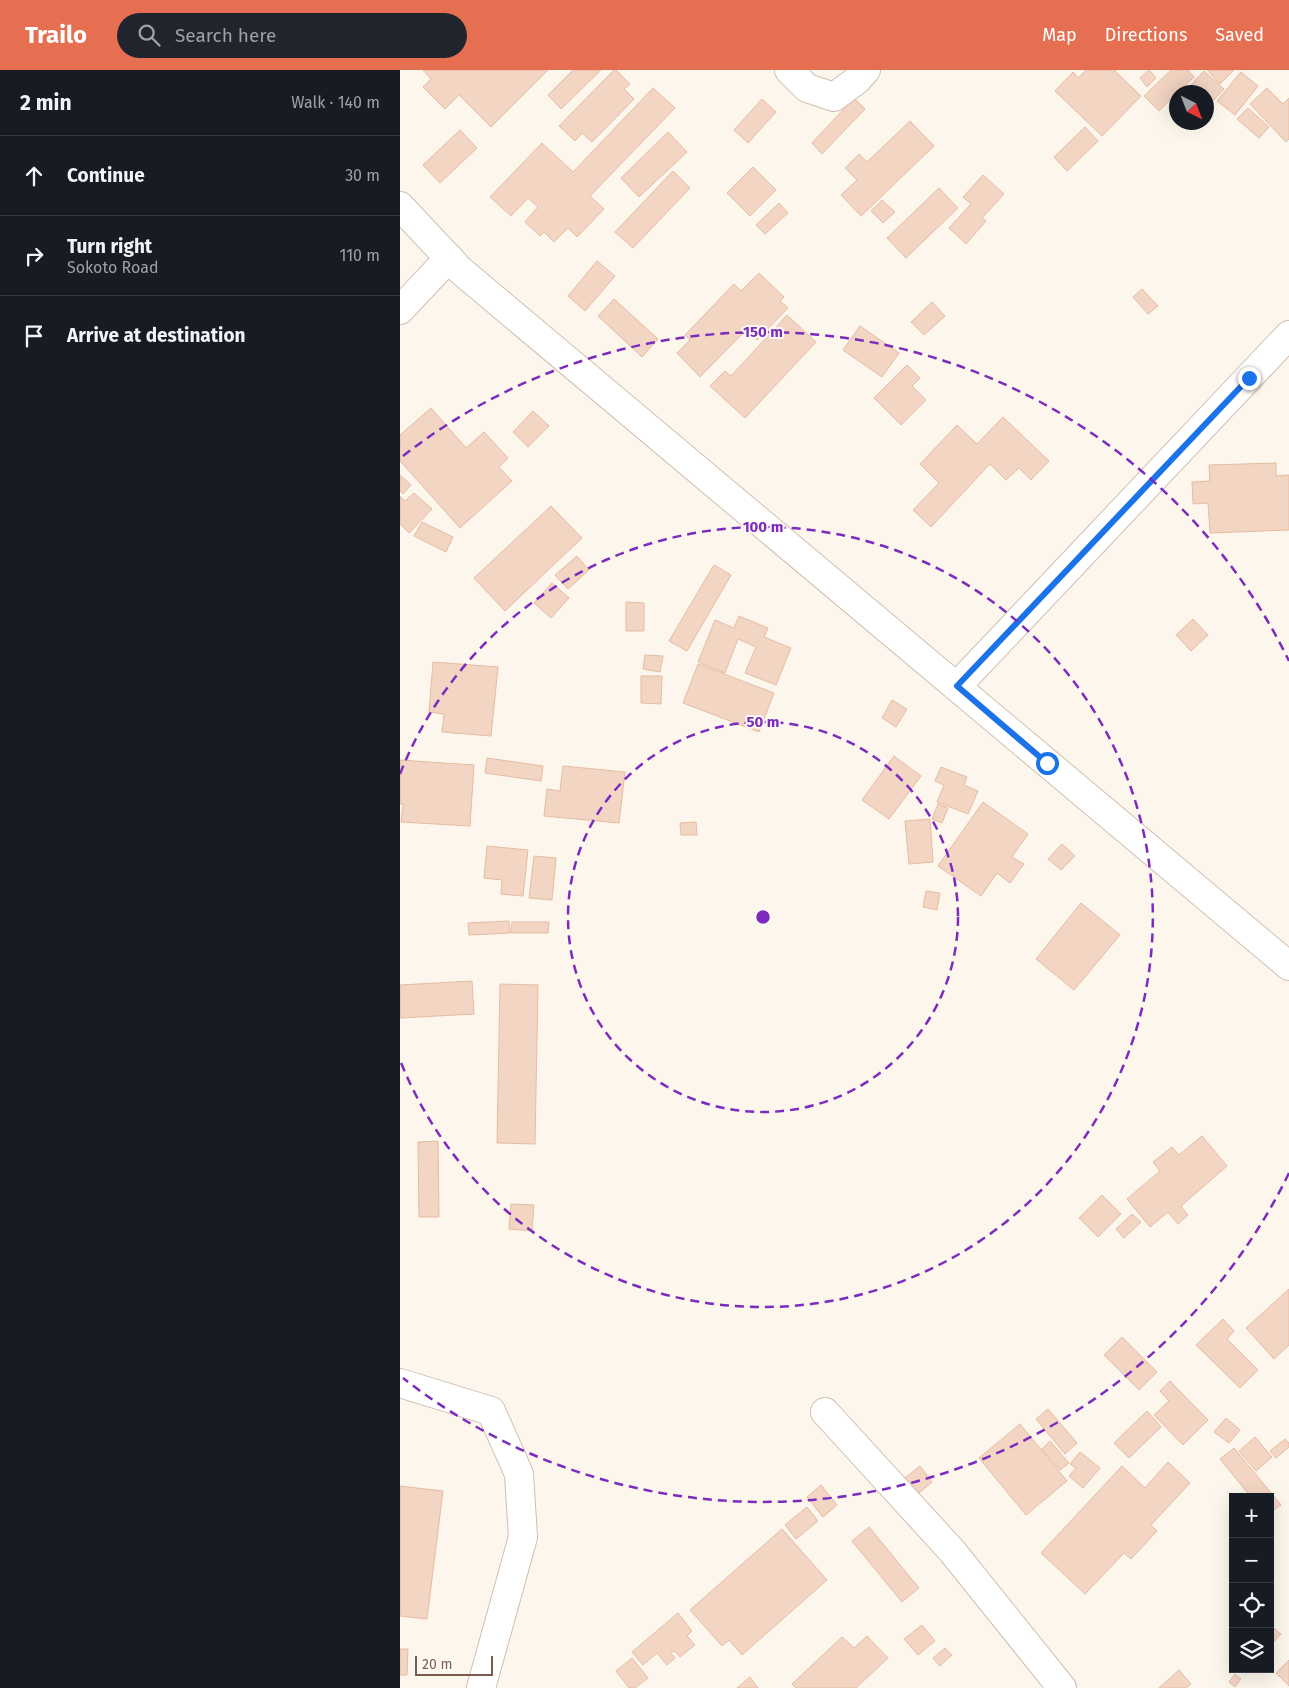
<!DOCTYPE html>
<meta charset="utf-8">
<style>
body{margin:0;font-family:"Fira Sans",sans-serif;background:#20242c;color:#f1f3f6}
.controls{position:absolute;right:15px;bottom:15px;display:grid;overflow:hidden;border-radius:0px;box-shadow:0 5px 20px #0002}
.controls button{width:45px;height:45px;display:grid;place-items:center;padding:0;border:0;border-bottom:1px solid #363941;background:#171b24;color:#f1f3f6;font:25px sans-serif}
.compass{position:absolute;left:769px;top:15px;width:45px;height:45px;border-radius:50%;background:#171b24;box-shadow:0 5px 20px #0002;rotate:138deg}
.scale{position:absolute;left:15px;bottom:12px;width:78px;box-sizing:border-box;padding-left:5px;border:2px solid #7a5c4d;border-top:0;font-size:14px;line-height:18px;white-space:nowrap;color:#7a5c4d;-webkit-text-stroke:4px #fffaf3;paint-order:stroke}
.stop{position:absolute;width:15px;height:15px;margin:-11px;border:4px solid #1a73e8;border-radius:50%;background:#fff}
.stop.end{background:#1a73e8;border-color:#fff;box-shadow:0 1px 5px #0008}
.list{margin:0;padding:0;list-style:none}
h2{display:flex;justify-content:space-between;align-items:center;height:65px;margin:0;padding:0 20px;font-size:21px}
h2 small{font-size:16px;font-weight:400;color:#9ea1a6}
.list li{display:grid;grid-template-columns:32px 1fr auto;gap:15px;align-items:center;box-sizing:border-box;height:80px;padding:0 20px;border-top:1px solid #363941}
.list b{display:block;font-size:19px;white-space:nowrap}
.list p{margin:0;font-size:16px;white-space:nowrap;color:#9ea1a6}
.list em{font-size:16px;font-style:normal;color:#9ea1a6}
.icon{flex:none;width:28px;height:28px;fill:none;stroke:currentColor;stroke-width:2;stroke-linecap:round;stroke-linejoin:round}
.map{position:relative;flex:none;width:889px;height:1618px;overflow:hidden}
header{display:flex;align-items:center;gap:30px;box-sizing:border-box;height:70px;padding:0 25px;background:#e76f51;color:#fff}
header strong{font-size:24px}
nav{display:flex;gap:28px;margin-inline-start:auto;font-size:18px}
.search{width:350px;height:45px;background:#20242c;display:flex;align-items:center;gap:12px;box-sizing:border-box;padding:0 18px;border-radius:28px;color:#9ea1a6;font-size:19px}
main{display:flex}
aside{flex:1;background:#171b24}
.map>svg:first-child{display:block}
.building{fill:#f3d5c3;stroke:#e6bba3}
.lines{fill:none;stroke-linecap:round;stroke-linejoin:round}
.minor-casing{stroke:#d1beb0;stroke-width:30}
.minor{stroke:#fff;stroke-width:28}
.route{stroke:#1a73e8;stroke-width:6}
.ring{fill:none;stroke:#7b2cbf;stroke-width:2.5;stroke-dasharray:9 6}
.centre{fill:#7b2cbf;stroke:#fffaf3;stroke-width:2.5}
.ring-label{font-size:15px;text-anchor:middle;font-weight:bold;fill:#7b2cbf;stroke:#fffaf3;stroke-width:4;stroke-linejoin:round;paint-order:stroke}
</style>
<header>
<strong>Trailo</strong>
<div class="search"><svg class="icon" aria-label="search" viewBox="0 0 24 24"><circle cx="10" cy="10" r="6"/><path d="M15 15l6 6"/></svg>Search here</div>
<nav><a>Map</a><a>Directions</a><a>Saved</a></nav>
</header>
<main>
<aside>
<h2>2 min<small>Walk · 140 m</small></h2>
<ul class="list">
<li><svg class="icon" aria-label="ahead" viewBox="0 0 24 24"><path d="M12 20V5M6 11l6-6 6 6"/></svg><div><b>Continue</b></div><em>30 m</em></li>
<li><svg class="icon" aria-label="right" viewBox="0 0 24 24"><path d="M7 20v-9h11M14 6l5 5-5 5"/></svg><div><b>Turn right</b><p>Sokoto Road</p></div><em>110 m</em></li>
<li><svg class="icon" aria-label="arrive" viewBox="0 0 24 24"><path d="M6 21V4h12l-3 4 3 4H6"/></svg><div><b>Arrive at destination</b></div></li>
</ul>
</aside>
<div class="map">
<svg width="889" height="1618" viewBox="0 0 889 1618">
<rect width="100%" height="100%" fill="#fdf6ec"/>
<g class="building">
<polygon points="23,0 148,0 91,57 59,25 45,39 23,17 31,9"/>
<polygon points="173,0 201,0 161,39 148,25"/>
<polygon points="214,0 216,0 230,14 224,19 234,29 192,72 182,63 175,71 159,56"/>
<polygon points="686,0 716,0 715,1 741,26 702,66 655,21 673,2 678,8"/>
<polygon points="749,0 756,8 747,17 740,8"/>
<polygon points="771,0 788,0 794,7 778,22 776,22 776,24 759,41 744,26"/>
<polygon points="807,0 834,0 820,14"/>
<polygon points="804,1 824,19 807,37 806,22 792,22 788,18"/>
<polygon points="841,2 858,16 835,45 817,31"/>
<polygon points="253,18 275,38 190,126 204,139 177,167 168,158 154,172 144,162 140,166 125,152 138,137 128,128 111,146 90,127 142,73 173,102"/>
<polygon points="867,18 883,34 889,28 889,69 886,72 850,34"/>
<polygon points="454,28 465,39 422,84 412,73"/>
<polygon points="362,29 376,42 348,73 334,60"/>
<polygon points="848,38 869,57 859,68 837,49"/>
<polygon points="510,51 534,76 461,146 441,125 457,110 445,98 459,84 467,92"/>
<polygon points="685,57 698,71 667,101 654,87"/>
<polygon points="60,60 77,78 40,113 23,95"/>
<polygon points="268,62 287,82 239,127 221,108"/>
<polygon points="353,97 376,120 350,146 327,123"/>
<polygon points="273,101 290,118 233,178 215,162"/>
<polygon points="583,105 604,124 582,148 586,151 566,174 549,158 571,134 563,127"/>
<polygon points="539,118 558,138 506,188 487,168"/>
<polygon points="482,130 495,142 483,153 471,141"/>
<polygon points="379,133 388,143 365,164 356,155"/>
<polygon points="197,191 215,206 185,241 168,226"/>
<polygon points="359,203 384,227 380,231 388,238 357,270 346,260 300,307 277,283 290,270 285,265 334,214 341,221"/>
<polygon points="742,219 758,236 748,244 733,227"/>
<polygon points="214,229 258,269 242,287 198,246"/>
<polygon points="532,232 545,246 524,265 511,252"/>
<polygon points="387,245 416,272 345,348 310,316 325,301 331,306"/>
<polygon points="460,256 499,283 482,307 443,280"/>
<polygon points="507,295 520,308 512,316 526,330 501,355 474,328"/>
<polygon points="31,338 66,378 84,362 108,388 99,397 112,411 60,458 0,391 0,365"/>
<polygon points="133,341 149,356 128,377 113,362"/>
<polygon points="603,347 649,391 631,410 619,398 606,410 590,394 531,457 513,440 539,413 520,394 557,355 577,374"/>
<polygon points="876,393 876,406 889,405 889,460 810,463 808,433 793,434 792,412 810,411 809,395"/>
<polygon points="0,405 11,415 3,424 0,421"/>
<polygon points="14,423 32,439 9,463 0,454 0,426 5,431"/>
<polygon points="151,436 182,468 105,541 74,508"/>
<polygon points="22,452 53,467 46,482 14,466"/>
<polygon points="177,486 189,500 168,519 155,505"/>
<polygon points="314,495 331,505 287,581 269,571"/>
<polygon points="152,513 169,528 151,548 134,533"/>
<polygon points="226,532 244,533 244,561 226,561"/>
<polygon points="339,546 368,558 364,567 391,578 376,615 345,603 356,577 338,569 325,603 298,592 315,550 334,558"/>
<polygon points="793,549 808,565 791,581 776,565"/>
<polygon points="245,585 263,586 260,602 243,599"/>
<polygon points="33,592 98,597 91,666 42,662 44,644 29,642"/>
<polygon points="298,594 374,623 359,662 283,633"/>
<polygon points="241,606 262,606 261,634 241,633"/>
<polygon points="492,630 507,639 496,657 482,648"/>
<polygon points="494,686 521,706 489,749 462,730"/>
<polygon points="87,688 143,696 141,711 85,703"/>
<polygon points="0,690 74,695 70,756 1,752 3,734 0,734"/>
<polygon points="163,696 225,702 219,753 144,746 147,719 160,721"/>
<polygon points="541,697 567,707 564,715 578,721 568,744 537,732 544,715 535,711"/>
<polygon points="583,732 628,764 612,787 624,794 610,813 597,803 581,826 538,796"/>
<polygon points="538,734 548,738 542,753 532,749"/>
<polygon points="530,749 533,792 509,794 505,751"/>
<polygon points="296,752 297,765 281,765 280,753"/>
<polygon points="662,774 675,786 661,800 648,789"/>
<polygon points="87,776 128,780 123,826 101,824 102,810 84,808"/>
<polygon points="134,786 156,788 152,830 129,828"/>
<polygon points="526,821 540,823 537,840 523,837"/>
<polygon points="681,833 720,865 674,920 636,889"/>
<polygon points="109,851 110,863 69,865 68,853"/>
<polygon points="112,852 149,852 148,863 111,863"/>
<polygon points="72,911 74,944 0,948 0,915"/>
<polygon points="100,914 138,915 135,1074 97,1073"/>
<polygon points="802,1066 827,1096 781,1136 788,1145 778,1154 768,1142 750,1157 727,1129 760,1101 753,1092 772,1077 779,1085"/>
<polygon points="38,1071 39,1147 19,1147 18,1072"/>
<polygon points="702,1125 721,1144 698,1167 679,1148"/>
<polygon points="111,1134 134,1135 132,1161 109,1159"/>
<polygon points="732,1144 741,1152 724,1168 716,1159"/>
<polygon points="889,1219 889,1275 874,1289 846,1258"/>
<polygon points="823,1249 834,1261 827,1269 858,1300 840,1318 796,1275"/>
<polygon points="722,1267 757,1302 739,1320 704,1285"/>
<polygon points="770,1311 808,1350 783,1375 754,1345 769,1331 760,1321"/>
<polygon points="648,1339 677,1373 665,1384 636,1349"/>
<polygon points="747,1341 761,1357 729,1388 714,1373"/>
<polygon points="826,1348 840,1360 829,1373 814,1362"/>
<polygon points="620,1354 667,1411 626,1445 579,1388"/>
<polygon points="855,1367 872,1387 856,1401 839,1381"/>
<polygon points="885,1369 889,1373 889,1377 876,1388 870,1381"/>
<polygon points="650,1371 669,1393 660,1400 642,1379"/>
<polygon points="834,1378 881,1435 870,1443 870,1427 851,1427 820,1389"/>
<polygon points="680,1382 700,1398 683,1418 669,1406 676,1398 670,1394"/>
<polygon points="768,1392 790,1413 751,1455 757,1461 731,1489 724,1483 685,1524 641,1483 722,1396 745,1418"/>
<polygon points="520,1396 532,1412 513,1428 500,1412"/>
<polygon points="421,1415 437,1435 423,1447 407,1427"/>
<polygon points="0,1416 43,1421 27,1549 0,1546"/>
<polygon points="407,1437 418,1451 396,1469 385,1455"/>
<polygon points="469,1457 519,1518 502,1532 452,1471"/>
<polygon points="382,1459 427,1510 342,1585 329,1570 322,1576 290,1540"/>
<polygon points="278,1543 292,1561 287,1566 295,1575 280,1587 274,1581 271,1583 275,1588 267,1595 257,1583 243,1595 232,1582"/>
<polygon points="522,1555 535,1571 518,1585 504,1569"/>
<polygon points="870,1555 881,1564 870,1576"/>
<polygon points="467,1566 488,1588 456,1618 396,1618 392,1614 442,1567 454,1578"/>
<polygon points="545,1578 552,1585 540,1596 533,1588"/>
<polygon points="0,1579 8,1579 7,1605 0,1605"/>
<polygon points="232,1588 248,1608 235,1618 229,1618 216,1601"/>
<polygon points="889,1590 889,1616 876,1603"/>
<polygon points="779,1600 791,1614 786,1618 759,1618"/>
<polygon points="835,1604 841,1609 835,1617 829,1612"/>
<polygon points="350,1607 358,1618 337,1618"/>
</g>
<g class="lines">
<g class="minor-casing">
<g id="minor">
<polyline points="389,0 407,18 434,27 457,10 466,0"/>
<polyline points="0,136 60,200 889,896"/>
<polyline points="0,240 49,188"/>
<polyline points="557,616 889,265"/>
<polyline points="0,1313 91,1341 119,1404 123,1467 81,1618"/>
<polyline points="425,1342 552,1481 662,1618"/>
</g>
</g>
<use href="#minor" class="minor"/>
</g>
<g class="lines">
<polyline class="route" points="647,693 557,616 849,308"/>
</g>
<g class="ring">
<circle cx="363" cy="847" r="195"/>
<path d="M0 704A390 390 0 1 1 0 990"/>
<path d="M889 1103A585 585 0 0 1 3 1308M3 386A585 585 0 0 1 889 591"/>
</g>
<circle cx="363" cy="847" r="8" class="centre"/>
<g class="ring-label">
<text x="363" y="267">150 m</text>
<text x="363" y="462">100 m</text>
<text x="363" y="657">50 m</text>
</g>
</svg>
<div class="controls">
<button>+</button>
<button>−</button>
<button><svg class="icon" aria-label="locate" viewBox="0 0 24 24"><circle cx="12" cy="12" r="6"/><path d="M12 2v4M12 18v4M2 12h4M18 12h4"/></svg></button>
<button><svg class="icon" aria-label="layers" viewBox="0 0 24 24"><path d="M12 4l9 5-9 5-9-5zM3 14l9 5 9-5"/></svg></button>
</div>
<svg class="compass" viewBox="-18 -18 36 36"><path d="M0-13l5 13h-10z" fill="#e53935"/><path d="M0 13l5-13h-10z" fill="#9ea1a6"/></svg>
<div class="scale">20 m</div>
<div class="stop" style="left:647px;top:693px"></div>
<div class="stop end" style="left:849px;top:308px"></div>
</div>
</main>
